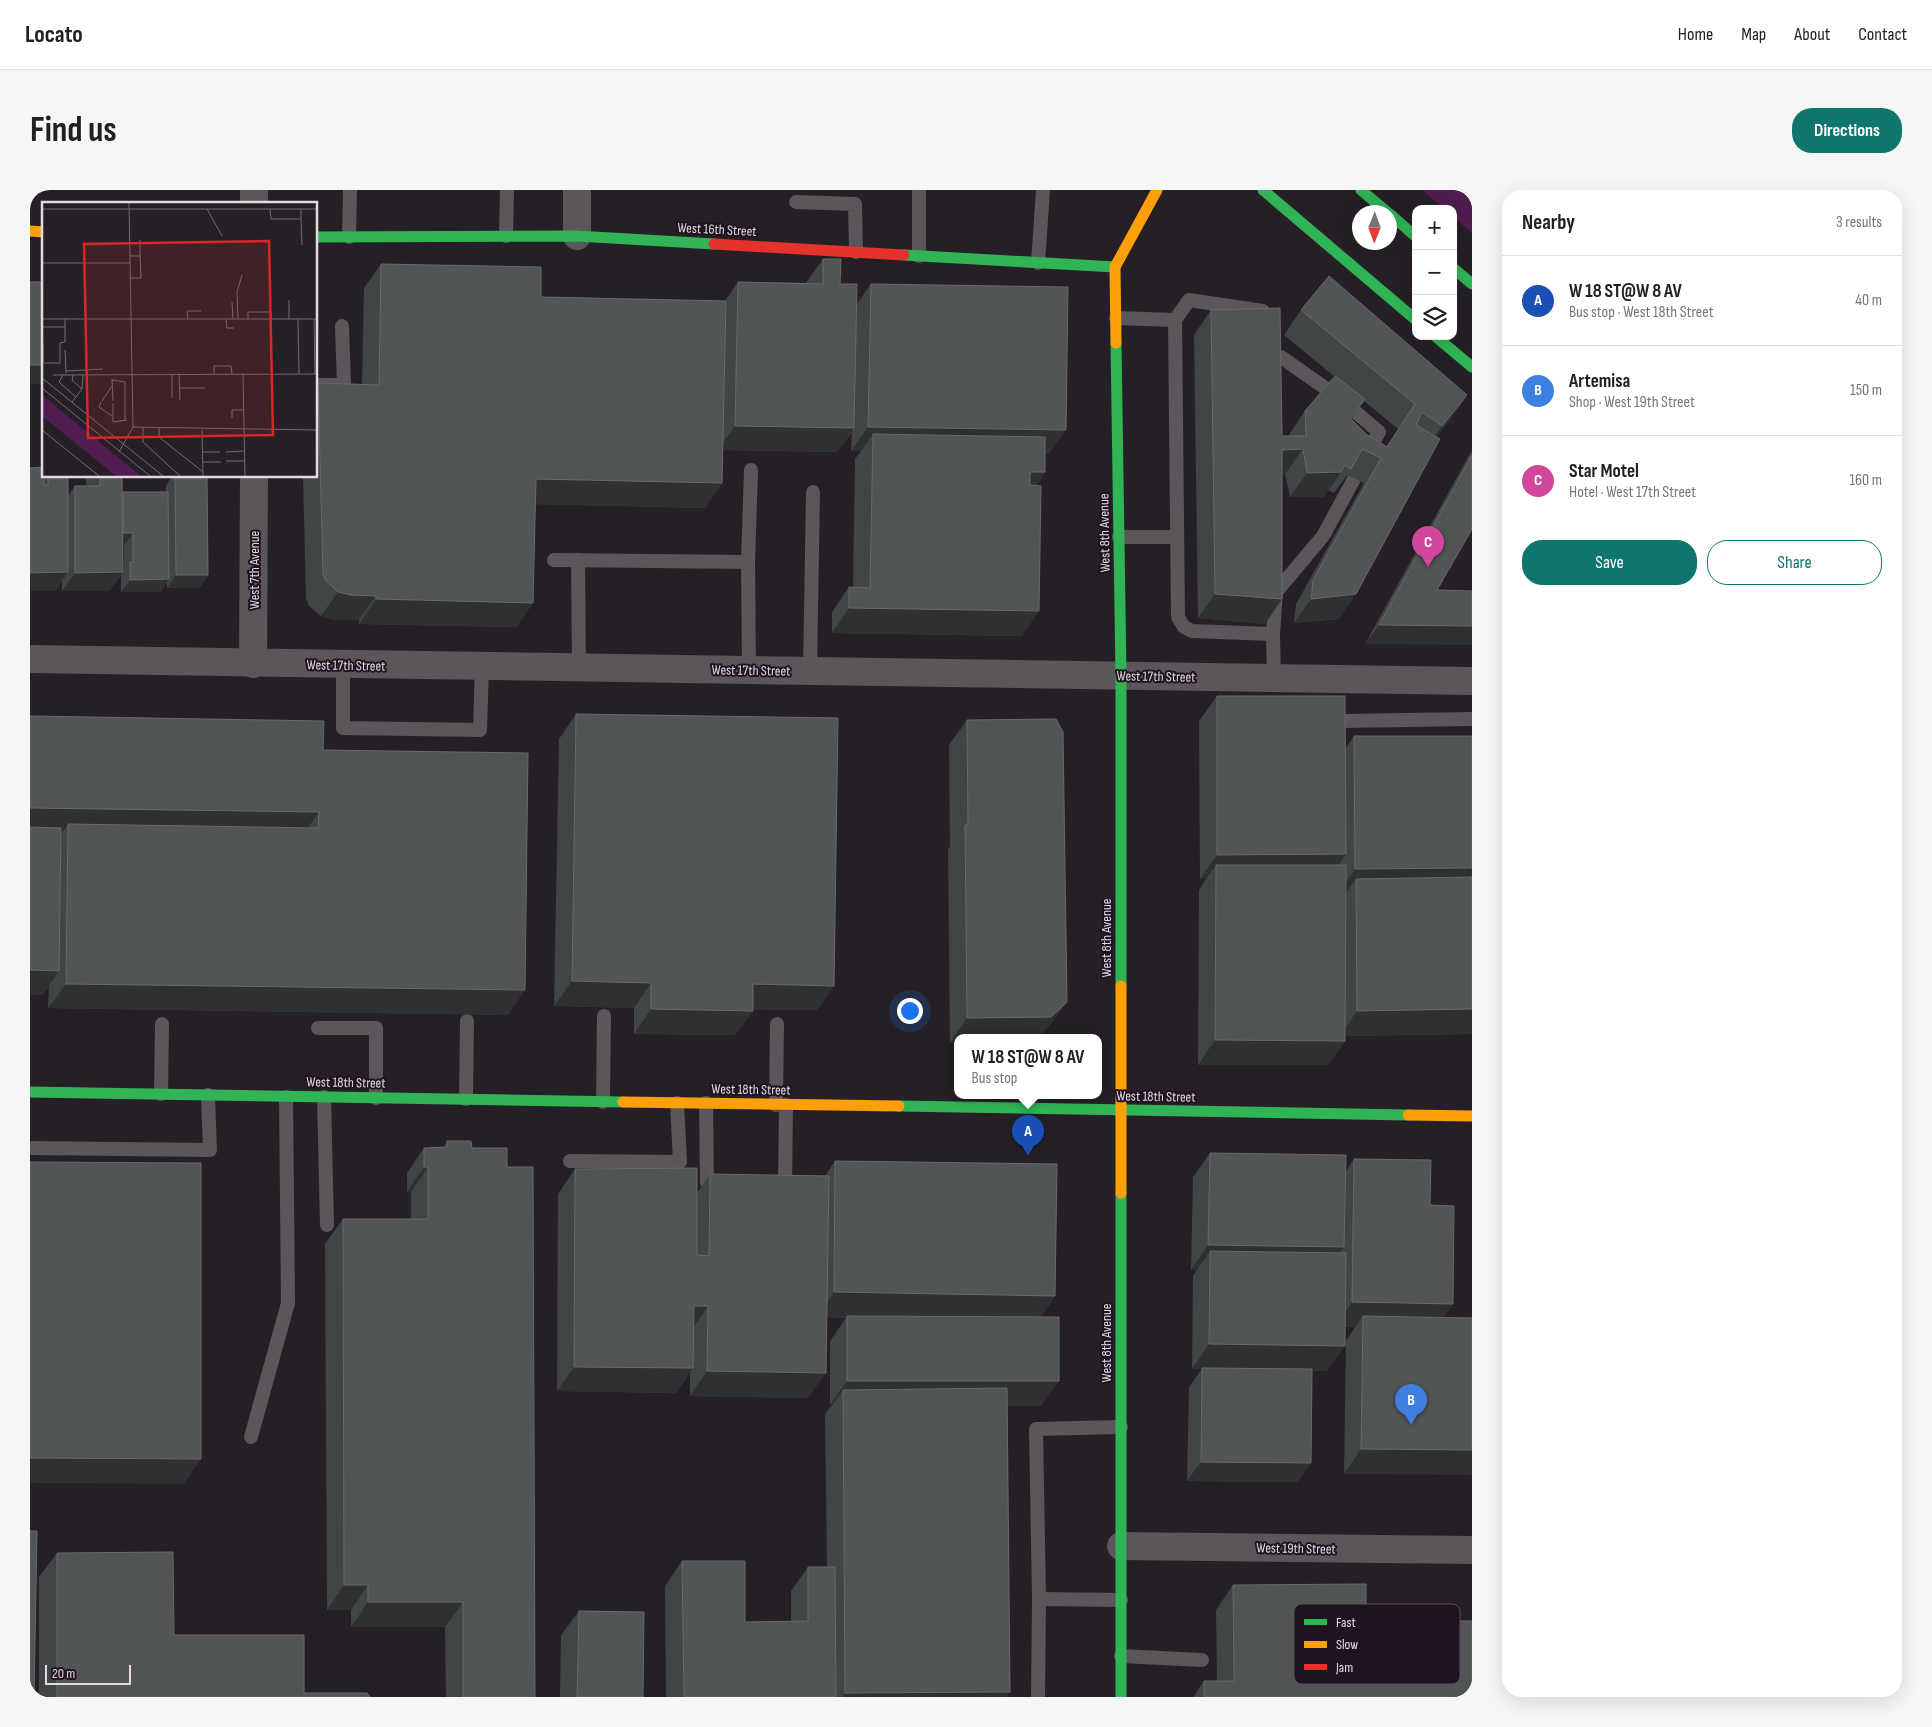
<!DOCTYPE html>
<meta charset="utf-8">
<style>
body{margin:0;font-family:"Sofia Sans Condensed",sans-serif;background:#f6f6f6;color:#202124}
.controls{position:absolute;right:15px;top:15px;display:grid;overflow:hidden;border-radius:10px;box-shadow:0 5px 20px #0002}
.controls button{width:45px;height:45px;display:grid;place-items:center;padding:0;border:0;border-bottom:1px solid #e0e0e0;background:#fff;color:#202124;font:25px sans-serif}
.compass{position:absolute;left:1322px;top:15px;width:45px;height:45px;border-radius:50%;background:#fff;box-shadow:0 5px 20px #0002;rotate:181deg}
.scale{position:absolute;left:15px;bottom:12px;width:86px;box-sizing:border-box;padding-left:5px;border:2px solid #e3dae3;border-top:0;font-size:14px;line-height:18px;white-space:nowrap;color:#e3dae3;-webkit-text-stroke:4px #201320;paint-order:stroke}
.you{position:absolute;left:879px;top:820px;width:18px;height:18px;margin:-12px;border:4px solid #fff;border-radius:50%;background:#1a73e8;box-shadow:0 0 0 8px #1a73e833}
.badge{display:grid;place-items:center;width:32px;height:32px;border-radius:50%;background:#0f766e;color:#fff;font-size:16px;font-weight:700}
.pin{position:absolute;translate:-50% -41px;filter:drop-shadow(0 1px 2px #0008)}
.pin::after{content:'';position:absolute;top:26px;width:18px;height:15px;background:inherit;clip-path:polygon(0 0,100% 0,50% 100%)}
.popup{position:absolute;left:924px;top:844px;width:148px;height:65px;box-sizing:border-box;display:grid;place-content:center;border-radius:10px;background:#fff;filter:drop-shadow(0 1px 4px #0005);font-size:16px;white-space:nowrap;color:#757577}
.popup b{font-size:19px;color:#202124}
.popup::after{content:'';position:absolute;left:50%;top:100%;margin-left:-10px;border:10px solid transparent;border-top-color:#fff}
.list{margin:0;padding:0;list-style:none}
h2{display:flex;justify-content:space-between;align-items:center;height:65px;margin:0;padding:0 20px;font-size:21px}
h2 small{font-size:16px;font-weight:400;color:#757577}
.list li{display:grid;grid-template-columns:32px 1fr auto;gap:15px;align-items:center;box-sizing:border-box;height:90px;padding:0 20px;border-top:1px solid #e0e0e0}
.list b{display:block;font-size:19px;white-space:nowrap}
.list p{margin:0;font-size:16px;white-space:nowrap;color:#757577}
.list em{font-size:16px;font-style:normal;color:#757577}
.actions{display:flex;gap:10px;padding:15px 20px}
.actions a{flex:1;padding:11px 0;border:1px solid #0f766e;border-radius:20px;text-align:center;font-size:18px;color:#0f766e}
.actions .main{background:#0f766e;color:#fff}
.icon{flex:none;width:28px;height:28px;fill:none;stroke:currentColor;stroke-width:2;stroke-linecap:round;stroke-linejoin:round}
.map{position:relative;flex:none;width:1442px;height:1507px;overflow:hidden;border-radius:20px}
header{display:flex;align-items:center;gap:30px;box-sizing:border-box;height:70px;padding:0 25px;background:#fff;border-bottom:1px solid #e0e0e0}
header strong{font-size:24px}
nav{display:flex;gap:28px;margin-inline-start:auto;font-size:18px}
.intro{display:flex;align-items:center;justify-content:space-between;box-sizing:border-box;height:120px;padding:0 30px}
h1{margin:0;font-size:35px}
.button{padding:12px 22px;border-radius:20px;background:#0f766e;color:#fff;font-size:18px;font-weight:700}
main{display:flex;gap:30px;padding:0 30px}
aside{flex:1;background:#fff;border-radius:20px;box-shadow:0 5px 20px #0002}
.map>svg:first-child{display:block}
.water{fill:#501c51}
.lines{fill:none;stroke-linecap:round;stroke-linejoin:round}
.lane{stroke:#5a565a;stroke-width:14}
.street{stroke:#5a565a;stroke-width:28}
.fast{stroke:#30b455;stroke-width:11}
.slow{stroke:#ff9f0a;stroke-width:11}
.jam{stroke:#e5322d;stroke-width:11}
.wall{fill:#404545;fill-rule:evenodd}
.shaded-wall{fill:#2e3031}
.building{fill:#525556;stroke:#686a6c}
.labels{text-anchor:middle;stroke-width:4;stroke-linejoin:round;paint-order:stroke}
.street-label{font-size:14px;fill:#e3dae3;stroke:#201320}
.inset-road{fill:none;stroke:#726a72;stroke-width:1}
.view{fill:#d62828;fill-opacity:0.15;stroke:#d62828;stroke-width:2.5}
.inset-edge{fill:none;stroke:#e3dae3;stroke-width:2.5}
.key{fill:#201320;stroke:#5a4f5a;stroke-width:1}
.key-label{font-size:14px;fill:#e3dae3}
</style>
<header>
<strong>Locato</strong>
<nav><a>Home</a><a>Map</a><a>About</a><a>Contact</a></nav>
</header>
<div class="intro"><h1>Find us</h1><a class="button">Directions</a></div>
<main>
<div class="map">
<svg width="1442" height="1507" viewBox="0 0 1442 1507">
<rect width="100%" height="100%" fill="#262026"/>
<polygon class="water" points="1392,0 1442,0 1442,43 1423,27 1423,19 1414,19"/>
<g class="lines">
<g class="lane">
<polyline points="766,12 825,14 826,62"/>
<polyline points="476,46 477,0"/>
<polyline points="319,47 320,0"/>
<polyline points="889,66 889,0"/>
<polyline points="1008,73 1013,0"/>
<polyline points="1233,121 1159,110 1145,130 1148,427 1154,437 1162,441 1243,444"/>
<polyline points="1086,128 1145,130"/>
<polyline points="1251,167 1308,207 1349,242 1336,266"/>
<polyline points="286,195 314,195 312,136"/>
<polyline points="1089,347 1147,347"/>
<polyline points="524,370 718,372"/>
<polyline points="548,370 549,478"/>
<polyline points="1246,402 1293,346 1324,289"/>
<polyline points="313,475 313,538 450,540 452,477"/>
<polyline points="719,480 718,372 721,280"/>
<polyline points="780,481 783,302"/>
<polyline points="1244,488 1243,444 1246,402"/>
<polyline points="1312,531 1442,529"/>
<polyline points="288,838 346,838 346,908"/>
<polyline points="131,904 132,834"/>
<polyline points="294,907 297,1035"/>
<polyline points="436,909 437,831"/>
<polyline points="573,912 574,826"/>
<polyline points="676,913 677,993"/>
<polyline points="746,915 747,834"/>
<polyline points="0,958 180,960 178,905"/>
<polyline points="540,971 650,972 647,913"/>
<polyline points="755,999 756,915"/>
<polyline points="221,1247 258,1113 256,907"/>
<polyline points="1009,1409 1006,1239 1091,1237"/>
<polyline points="1091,1466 1172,1470"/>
<polyline points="1008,1507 1009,1409 1091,1410"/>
</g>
<g class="street">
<polyline points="224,0 224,14"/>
<polyline points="547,46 547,0"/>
<polyline points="0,469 1442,491"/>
<polyline points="223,474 224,286"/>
<polyline points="1091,1356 1442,1360"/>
</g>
<g class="fast">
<polyline points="1233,0 1386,130"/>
<polyline points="1331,0 1357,22"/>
<polyline points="1360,24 1386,47"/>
<polyline points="286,47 547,46 684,54"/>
<polyline points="874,65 1085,77"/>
<polyline points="1423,78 1442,94"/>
<polyline points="1405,146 1442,177"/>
<polyline points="1086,153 1091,485 1091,796"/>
<polyline points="0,902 593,912"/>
<polyline points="869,916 1378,925"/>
<polyline points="1091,1003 1091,1507"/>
</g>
<g class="slow">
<polyline points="0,41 14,42"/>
<polyline points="1086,153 1085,77 1127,0"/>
<polyline points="1091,796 1091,1003"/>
<polyline points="593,912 869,916"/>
<polyline points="1378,925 1442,926"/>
</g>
<polyline class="jam" points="684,54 874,65"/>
</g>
<g class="wall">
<polygon points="793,69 810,94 827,114 841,94 1019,264 1015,264 1015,282 1006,296 992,446 802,443 802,422 819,397 823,397 825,269 831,261 821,261 822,242 807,262 693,260 692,293 675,318 505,314 503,413 486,437 329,434 329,430 304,430 291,426 279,416 276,409 273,286 286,286 286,196 288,193 332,194 334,98 351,74 511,107 695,111 708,92 776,93"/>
<path d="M1181 120 1252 246H1258L1275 221 1305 187 1254 145 1271 120 1437 205 1420 230 1406 247 1309 429 1264 433 1266 414 1334 293 1317 285 1304 303 1298 300 1294 307H1260L1255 284H1252L1235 434 1168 428 1164 145ZM1334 211 1368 239 1356 257 1336 244 1321 229Z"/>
<polygon points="1442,260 1442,339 1335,454"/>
<path d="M0 278 14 286H38V306L45 296H56V286H92V303L93 302H136V295L142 286H177L178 385 169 398H137V392L130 402H91V385L79 401H32V391L25 401H0ZM93 356H94V380L93 382Z"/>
<polygon points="1187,506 1315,559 1324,546 1442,546 1442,844 1315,846 1315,851 1298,875 1168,875 1169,700 1176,689 1170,689 1169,531"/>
<polygon points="546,524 804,796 787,820 723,819 723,821 705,845 604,844 604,818 524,816 529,549"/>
<polygon points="0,526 293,560 478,825 18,818 19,796 12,805"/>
<polygon points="937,530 1037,812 1019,836 928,847 928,853 920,853 918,660 920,656 919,555"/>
<polygon points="417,951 442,958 477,977 505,1507 416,1507 415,1437 321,1437 321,1420 297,1420 295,1054 313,1029 381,1029 381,1002 377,1002 377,983 394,958 413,958"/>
<polygon points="1180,963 1316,981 1324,969 1400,1015 1423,1114 1413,1128 1442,1128 1314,1284 1316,1151 1325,1137 1315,1137 1297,1181 1282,1181 1268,1292 1157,1291 1159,1197 1172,1179 1162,1179 1163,1086 1167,1080 1161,1080 1163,987"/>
<polygon points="805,971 1025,1106 1011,1127 1011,1216 977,1216 980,1502 976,1507 636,1507 635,1396 652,1371 715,1432 761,1431 761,1401 778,1377 797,1377 795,1224 802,1215 800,1215 800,1151 816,1128 797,1127 778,1208 660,1206 660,1182 646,1203 527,1201 528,1004 545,979 667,1003 680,984 795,986"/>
<polygon points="27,1363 144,1445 274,1503 340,1507 9,1507 9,1387"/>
<polygon points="1203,1395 1336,1431 1442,1507 1163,1507 1174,1491 1187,1491 1186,1420"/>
<polygon points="549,1421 613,1507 530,1507 531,1445"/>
</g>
<g class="shaded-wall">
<rect x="0" y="175" width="14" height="19"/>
<polygon points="1437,205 1420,230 1394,261 1412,236"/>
<polygon points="705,236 824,238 807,262 688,260"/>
<polygon points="838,237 1036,240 1019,264 842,262 843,244 831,261 821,261"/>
<polygon points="1273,259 1255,284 1234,285 1252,260"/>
<polygon points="1000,282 1015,282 998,307"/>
<polygon points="1311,282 1294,307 1260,307 1277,283"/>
<polygon points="506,289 692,293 675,318 488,314"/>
<polygon points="93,343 103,343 94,356 84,356"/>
<polygon points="38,382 25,401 0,401 0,383"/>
<polygon points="93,382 79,401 32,401 45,383"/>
<polygon points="146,385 178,385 169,398 137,398"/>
<polygon points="139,389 130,402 91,402 100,390"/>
<polygon points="308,402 346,406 329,430 304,430 291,426"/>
<polygon points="1185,404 1252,409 1235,434 1168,428"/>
<polygon points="1326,404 1309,429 1264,433 1281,409"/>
<polygon points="346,409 503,413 486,437 329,434"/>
<polygon points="819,418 1009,421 992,446 802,443"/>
<polygon points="1349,435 1442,436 1442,455 1335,454"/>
<polygon points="0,618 289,622 272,646 38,634 32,643 0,643"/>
<polygon points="1316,664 1299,689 1186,675 1176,689 1170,689 1187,665"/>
<polygon points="1442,678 1442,703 1326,689 1316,703 1308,704 1325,679"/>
<polygon points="0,780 29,781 12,805 0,805"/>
<polygon points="542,791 621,793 604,818 524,816"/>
<polygon points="36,794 495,800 478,825 18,818"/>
<polygon points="723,794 804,796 787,820 706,819"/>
<polygon points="1037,812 1019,836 1008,847 928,847 928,853 920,853 937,828"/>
<polygon points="621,819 723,821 705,845 604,844"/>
<polygon points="1442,819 1442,844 1310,846 1327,821"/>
<polygon points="1185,850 1315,851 1298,875 1168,875"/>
<polygon points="394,977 398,977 381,1002 377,1002"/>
<polygon points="1178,1055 1314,1057 1297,1082 1180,1061 1167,1080 1161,1080"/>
<polygon points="804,1102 1025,1106 1008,1131 817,1126 816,1128 786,1127"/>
<polygon points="1322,1112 1423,1114 1406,1138 1333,1126 1325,1137 1305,1137"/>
<polygon points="664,1116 678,1116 661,1141"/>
<polygon points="1179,1154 1315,1156 1297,1181 1162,1179"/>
<polygon points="544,1177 663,1178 646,1203 527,1201"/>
<polygon points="677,1181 796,1183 778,1208 660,1206"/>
<polygon points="817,1191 1029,1191 1011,1216 813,1215 813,1200 802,1215 800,1215"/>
<polygon points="1331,1259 1442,1260 1442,1285 1314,1284"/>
<polygon points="0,1268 171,1269 154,1294 0,1293"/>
<polygon points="1171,1272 1281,1273 1268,1292 1157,1291"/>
<polygon points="314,1395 338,1395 321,1420 297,1420"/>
<polygon points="338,1412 433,1412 415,1437 321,1437"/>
<polygon points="980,1502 976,1507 812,1507 815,1503"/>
</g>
<g class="building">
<polygon points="793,69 811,69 810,94 827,94 824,238 705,236 708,92 793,94"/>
<polygon points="351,74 511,77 511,107 696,111 692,293 506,289 503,413 346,409 346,406 321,405 308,402 296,391 293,384 288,193 349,195"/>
<polygon points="1299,86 1437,205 1412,236 1392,222 1386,235 1410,249 1326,404 1281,409 1283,390 1351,268 1332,259 1321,279 1315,275 1311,282 1277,283 1273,259 1252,260 1252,409 1185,404 1181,120 1250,118 1252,246 1276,246 1275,221 1305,186 1335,209 1320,228 1336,244 1357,257 1385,214 1271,120"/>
<rect x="0" y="92" width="14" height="83"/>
<polygon points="841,94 1038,97 1036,240 838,237"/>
<polygon points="843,244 1015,247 1015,282 1000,282 1000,295 1011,296 1009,421 819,418 819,397 840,398"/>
<polygon points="1442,265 1442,339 1407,400 1442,401 1442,436 1349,435"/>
<polygon points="14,277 14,295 18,295 18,286 38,286 38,382 0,383 0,278"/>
<polygon points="70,286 92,286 93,382 45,383 45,296 70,296"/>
<polygon points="145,286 177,286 178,385 146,385"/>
<polygon points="93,302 138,302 139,389 100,390 100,372 103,372 103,343 93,343"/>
<polygon points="1187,506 1315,506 1316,664 1187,665"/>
<polygon points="546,524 808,528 804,796 723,794 723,821 621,819 621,793 542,791"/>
<polygon points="0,526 294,531 293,560 498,563 495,800 36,794 38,634 288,638 289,622 0,618"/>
<polygon points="1026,529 1033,542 1037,812 1021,827 937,828 935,635 938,635 937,530"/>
<polygon points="1324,546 1442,546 1442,678 1325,679"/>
<polygon points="0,637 31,638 29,781 0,780"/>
<polygon points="1186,675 1316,675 1315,851 1185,850"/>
<polygon points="1442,687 1442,819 1327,821 1326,689"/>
<polygon points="417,951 441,951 442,958 477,958 477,977 503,977 505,1507 433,1507 433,1412 338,1412 338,1395 314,1395 313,1029 398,1029 398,977 394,977 394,958 417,957"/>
<polygon points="1180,963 1316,965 1314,1057 1178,1055"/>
<polygon points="1324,969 1401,970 1400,1015 1424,1016 1423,1114 1322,1112"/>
<polygon points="805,971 1027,974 1025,1106 804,1102"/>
<polygon points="0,972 171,973 171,1269 0,1268"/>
<polygon points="667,978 667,1065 679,1066 680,984 799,986 796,1183 677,1181 678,1116 664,1116 663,1178 544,1177 545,979"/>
<polygon points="1180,1061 1316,1063 1315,1156 1179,1154"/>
<polygon points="817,1126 1029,1127 1029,1191 817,1191"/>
<polygon points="1333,1126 1442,1128 1442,1260 1331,1259"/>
<polygon points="1172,1178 1282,1179 1281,1273 1171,1272"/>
<polygon points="977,1198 980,1502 815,1503 813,1200"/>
<polygon points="0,1341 7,1341 4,1507 0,1507"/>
<polygon points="143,1362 144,1445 274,1445 274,1503 337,1503 340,1507 27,1507 27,1363"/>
<polygon points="652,1371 715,1371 715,1432 778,1431 778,1377 805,1377 806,1507 654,1507"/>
<polygon points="1336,1394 1336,1431 1442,1431 1442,1507 1174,1507 1174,1491 1204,1491 1203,1395"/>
<polygon points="549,1421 614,1422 613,1507 547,1507"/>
</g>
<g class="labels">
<g class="street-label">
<text transform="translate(687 39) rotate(3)" y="5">West 16th Street</text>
<text transform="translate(1074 343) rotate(-91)" y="5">West 8th Avenue</text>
<text transform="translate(224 380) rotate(-90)" y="5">West 7th Avenue</text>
<text transform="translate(316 475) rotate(1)" y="5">West 17th Street</text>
<text transform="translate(721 480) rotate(1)" y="5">West 17th Street</text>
<text transform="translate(1126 486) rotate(1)" y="5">West 17th Street</text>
<text transform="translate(1076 748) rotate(-90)" y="5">West 8th Avenue</text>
<text transform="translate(316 892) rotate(1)" y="5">West 18th Street</text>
<text transform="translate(721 899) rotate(1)" y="5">West 18th Street</text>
<text transform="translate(1126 906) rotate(1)" y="5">West 18th Street</text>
<text transform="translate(1076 1153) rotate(-90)" y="5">West 8th Avenue</text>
<text transform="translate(1266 1358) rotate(1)" y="5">West 19th Street</text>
</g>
</g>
<g transform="translate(12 12)">
<rect width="275" height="275" fill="#262026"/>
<path d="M0 193 99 274H74L0 214Z" fill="#501c51"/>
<path class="inset-road" d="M0 7H275M165 7 180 34M228 7 229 17H259V7M259 17 260 43M88 54H98V38M0 61H88M88 76H99L98 54M247 98V117M190 100 191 117M0 117H275M146 117 145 109H159M184 117 185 126H192M196 117 195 90 200 73M206 117V110H229V127M256 117 257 172M272 117 273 172M0 125H23M1 141V161M23 148 24 171M2 161H18V141L23 140V117M24 169 61 167M172 172V164H189L190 172M201 172 203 274M11 173 275 172M21 173 17 180 34 195M31 173 30 178 40 187M137 173 138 198M0 176 121 274M70 177 71 199M70 178 83 180V218M0 186 108 274M138 186H163M130 196V173M60 199 70 184M30 200 40 187 41 173M59 200 57 205 70 214M71 201V220L85 218M190 216V208H201M91 225 275 228M101 225V240L138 274M117 226V235L161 270M0 228 57 274M160 228 161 274M77 250 91 225 87 1M161 250H178M184 250 202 249M184 259H203M161 260H179"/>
<path class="view" d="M227 39 231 233 46 236 42 42Z"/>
<rect width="275" height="275" class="inset-edge"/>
</g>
<rect x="1264" y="1414" width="166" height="80" rx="8" class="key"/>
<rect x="1274" y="1429" width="23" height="6" fill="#30b455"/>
<rect x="1274" y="1451" width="23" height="7" fill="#ff9f0a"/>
<rect x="1274" y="1474" width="23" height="6" fill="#e5322d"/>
<g class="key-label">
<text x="1306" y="1437">Fast</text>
<text x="1306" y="1459">Slow</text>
<text x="1306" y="1482">Jam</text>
</g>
</svg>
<div class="controls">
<button>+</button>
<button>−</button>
<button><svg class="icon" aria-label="layers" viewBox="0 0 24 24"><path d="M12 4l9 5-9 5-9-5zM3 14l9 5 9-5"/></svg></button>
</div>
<svg class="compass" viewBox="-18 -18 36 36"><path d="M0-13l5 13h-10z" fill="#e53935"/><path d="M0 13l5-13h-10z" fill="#757577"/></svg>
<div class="scale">20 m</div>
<div class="you"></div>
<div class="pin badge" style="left:998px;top:966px;background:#1a4fb4">A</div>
<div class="popup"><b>W 18 ST@W 8 AV</b>Bus stop</div>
<div class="pin badge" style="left:1381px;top:1235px;background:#3f7fe0">B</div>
<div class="pin badge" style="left:1398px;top:377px;background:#d1479c">C</div>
</div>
<aside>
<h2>Nearby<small>3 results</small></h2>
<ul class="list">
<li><span class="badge" style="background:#1a4fb4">A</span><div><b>W 18 ST@W 8 AV</b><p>Bus stop · West 18th Street</p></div><em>40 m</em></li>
<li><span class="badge" style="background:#3f7fe0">B</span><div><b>Artemisa</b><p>Shop · West 19th Street</p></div><em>150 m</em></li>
<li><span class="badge" style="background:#d1479c">C</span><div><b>Star Motel</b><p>Hotel · West 17th Street</p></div><em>160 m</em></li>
</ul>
<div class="actions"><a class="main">Save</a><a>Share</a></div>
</aside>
</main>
